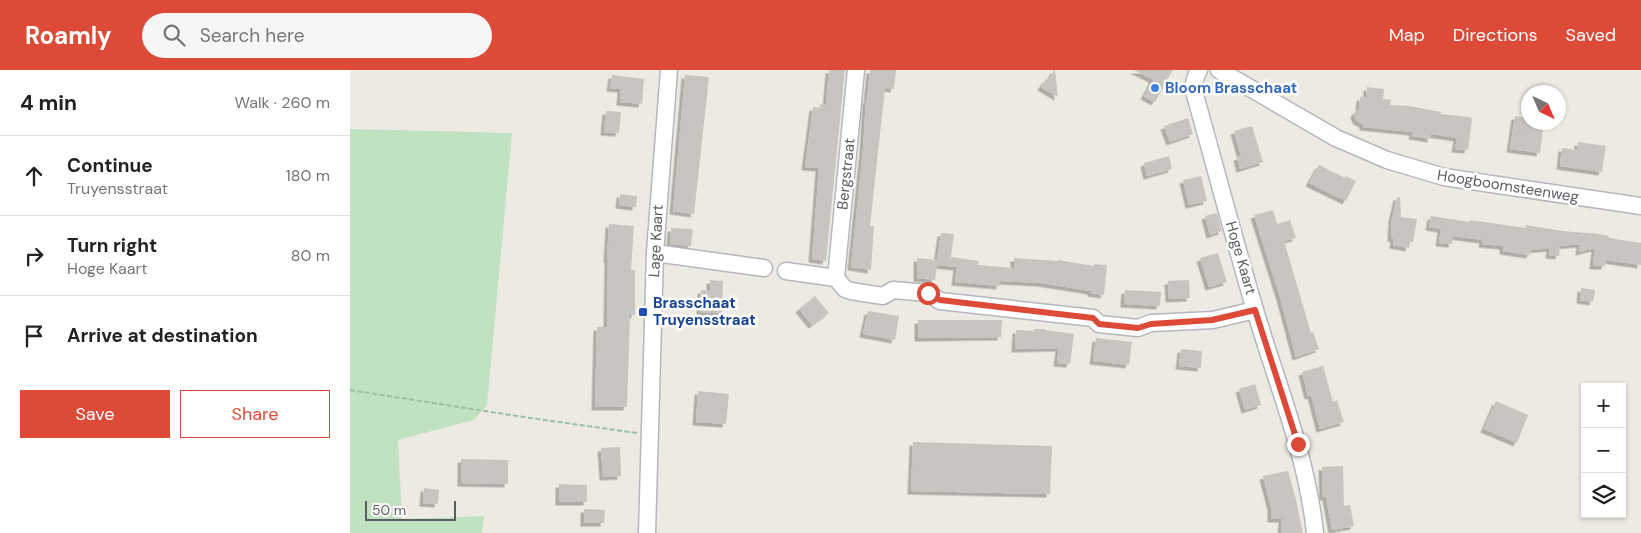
<!DOCTYPE html>
<meta charset="utf-8">
<style>
body{margin:0;font-family:"DM Sans",sans-serif;background:#f6f6f6;color:#222}
.controls{position:absolute;right:15px;bottom:15px;display:grid;overflow:hidden;border-radius:0px;box-shadow:0 1px 4px #0004}
.controls button{width:45px;height:45px;display:grid;place-items:center;padding:0;border:0;border-bottom:1px solid #e0e0e0;background:#fff;color:#222;font:25px sans-serif}
.compass{position:absolute;left:1171px;top:15px;width:45px;height:45px;border-radius:50%;background:#fff;box-shadow:0 1px 4px #0004;rotate:136deg}
.scale{position:absolute;left:15px;bottom:12px;width:91px;box-sizing:border-box;padding-left:5px;border:2px solid #5a5e62;border-top:0;font-size:14px;line-height:18px;white-space:nowrap;color:#5a5e62;-webkit-text-stroke:4px #fff;paint-order:stroke}
.stop{position:absolute;width:15px;height:15px;margin:-11px;border:4px solid #dd4a38;border-radius:50%;background:#fff}
.stop.end{background:#dd4a38;border-color:#fff;box-shadow:0 1px 5px #0008}
.list{margin:0;padding:0;list-style:none}
h2{display:flex;justify-content:space-between;align-items:center;height:65px;margin:0;padding:0 20px;font-size:21px}
h2 small{font-size:16px;font-weight:400;color:#767676}
.list li{display:grid;grid-template-columns:32px 1fr auto;gap:15px;align-items:center;box-sizing:border-box;height:80px;padding:0 20px;border-top:1px solid #e0e0e0}
.list b{display:block;font-size:19px;white-space:nowrap}
.list p{margin:0;font-size:16px;white-space:nowrap;color:#767676}
.list em{font-size:16px;font-style:normal;color:#767676}
.actions{display:flex;gap:10px;padding:15px 20px}
.actions a{flex:1;padding:11px 0;border:1px solid #dd4a38;border-radius:0px;text-align:center;font-size:18px;color:#dd4a38}
.actions .main{background:#dd4a38;color:#fff}
.icon{flex:none;width:28px;height:28px;fill:none;stroke:currentColor;stroke-width:2;stroke-linecap:round;stroke-linejoin:round}
.map{position:relative;flex:none;width:1291px;height:463px;overflow:hidden}
header{display:flex;align-items:center;gap:30px;box-sizing:border-box;height:70px;padding:0 25px;background:#dd4a38;color:#fff}
header strong{font-size:24px}
nav{display:flex;gap:28px;margin-inline-start:auto;font-size:18px}
.search{width:350px;height:45px;background:#f6f6f6;display:flex;align-items:center;gap:12px;box-sizing:border-box;padding:0 18px;border-radius:28px;color:#767676;font-size:19px}
main{display:flex}
aside{flex:1;background:#fff}
.map>svg:first-child{display:block}
.green{fill:#c0e2c1}
.building{fill:#c8c5c0;filter:url(#shadow)}
.lines{fill:none;stroke-linecap:round;stroke-linejoin:round}
.minor-casing{stroke:#b5b7bc;stroke-width:19}
.path{stroke:#98c0a5;stroke-width:2;stroke-dasharray:5 2.5;stroke-linecap:butt}
.minor{stroke:#fff;stroke-width:16}
.route{stroke:#dd4a38;stroke-width:6}
.shop-dot{fill:#3f7fe0;stroke:#fff;stroke-width:2}
.transit-dot{fill:#1a4fb4;stroke:#fff;stroke-width:2}
.labels{text-anchor:middle;stroke-width:5;stroke-linejoin:round;paint-order:stroke}
.shop-label{font-size:15px;font-weight:bold;fill:#366cbe;stroke:#fff;text-anchor:start}
.street-label{font-size:15px;fill:#5a5e62;stroke:#fff}
.transit-label{font-size:15px;font-weight:bold;fill:#164399;stroke:#fff;text-anchor:start}
</style>
<header>
<strong>Roamly</strong>
<div class="search"><svg class="icon" aria-label="search" viewBox="0 0 24 24"><circle cx="10" cy="10" r="6"/><path d="M15 15l6 6"/></svg>Search here</div>
<nav><a>Map</a><a>Directions</a><a>Saved</a></nav>
</header>
<main>
<aside>
<h2>4 min<small>Walk · 260 m</small></h2>
<ul class="list">
<li><svg class="icon" aria-label="ahead" viewBox="0 0 24 24"><path d="M12 20V5M6 11l6-6 6 6"/></svg><div><b>Continue</b><p>Truyensstraat</p></div><em>180 m</em></li>
<li><svg class="icon" aria-label="right" viewBox="0 0 24 24"><path d="M7 20v-9h11M14 6l5 5-5 5"/></svg><div><b>Turn right</b><p>Hoge Kaart</p></div><em>80 m</em></li>
<li><svg class="icon" aria-label="arrive" viewBox="0 0 24 24"><path d="M6 21V4h12l-3 4 3 4H6"/></svg><div><b>Arrive at destination</b></div></li>
</ul>
<div class="actions"><a class="main">Save</a><a>Share</a></div>
</aside>
<div class="map">
<svg width="1291" height="463" viewBox="0 0 1291 463">
<defs>
<filter id="shadow"><feDropShadow dx="-3.5" dy="3.5" stdDeviation="0" flood-color="#0004"/></filter>
</defs>
<rect width="100%" height="100%" fill="#eceae2"/>
<polygon class="green" points="0,59 162,63 137,335 124,350 48,370 52,449 134,446 132,463 0,463"/>
<g class="building">
<polygon points="479,0 495,0 476,191 462,189 469,98 455,97 463,37 470,38 470,34 476,35"/>
<polygon points="520,0 546,0 544,19 535,18 520,156 524,156 521,200 501,197 513,80 516,30 517,30"/>
<polygon points="704,0 705,0 708,27 691,17 696,9 698,11"/>
<polygon points="784,0 823,0 805,32 794,26 802,11 802,9"/>
<polygon points="262,5 294,9 292,34 270,32 271,19 260,18"/>
<polygon points="335,5 359,7 344,144 323,141"/>
<polygon points="1017,17 1034,19 1033,29 1041,30 1040,35 1059,36 1091,42 1091,44 1120,47 1122,49 1118,80 1105,79 1107,68 1081,64 1081,69 1062,66 1063,62 1013,57 1013,54 1007,51 1004,45 1005,42 1009,39 1010,27 1016,28"/>
<polygon points="256,41 271,42 269,63 254,62"/>
<polygon points="1165,46 1178,48 1178,52 1194,52 1190,83 1160,79"/>
<polygon points="838,48 843,64 820,72 814,56"/>
<polygon points="902,56 913,92 890,99 887,87 891,86 884,61"/>
<polygon points="1228,72 1256,76 1252,102 1210,96 1212,78 1227,80"/>
<polygon points="819,86 822,99 797,106 794,93"/>
<polygon points="969,95 995,108 996,106 1006,111 996,131 959,113"/>
<polygon points="851,106 857,131 839,135 833,110"/>
<polygon points="270,124 287,126 286,137 269,135"/>
<polygon points="1047,127 1050,127 1051,147 1067,149 1063,172 1060,171 1059,178 1043,175 1044,169 1041,168 1042,148"/>
<polygon points="923,140 927,154 940,150 946,168 934,171 961,263 963,262 969,279 946,287 930,227 904,145"/>
<polygon points="867,143 872,161 860,165 855,146"/>
<polygon points="1081,146 1120,152 1120,150 1176,158 1176,155 1212,161 1250,164 1259,166 1259,168 1291,173 1291,195 1256,190 1255,196 1245,196 1243,195 1245,178 1229,182 1230,174 1210,176 1209,186 1199,185 1200,178 1181,180 1180,185 1153,181 1153,176 1132,174 1133,170 1103,166 1102,174 1089,173 1091,159 1079,157"/>
<polygon points="259,154 284,156 281,200 285,200 285,245 280,245 277,337 245,337 247,257 257,257 258,189 257,189"/>
<polygon points="321,158 343,159 341,176 320,174"/>
<polygon points="591,163 604,164 601,187 629,191 628,195 664,198 664,188 708,191 708,190 744,196 744,194 757,195 754,225 741,223 741,221 691,213 650,211 650,216 605,212 607,197 587,195 585,210 567,208 567,188 587,190"/>
<polygon points="868,183 877,212 859,217 850,188"/>
<polygon points="360,210 373,211 372,243 350,242 351,220 360,221"/>
<polygon points="839,210 840,228 819,229 818,211"/>
<polygon points="1231,218 1245,220 1243,232 1230,230"/>
<polygon points="775,220 811,222 810,236 774,234"/>
<polygon points="465,226 479,243 462,255 449,239"/>
<polygon points="518,241 549,246 545,270 513,264"/>
<polygon points="568,250 652,250 651,267 568,268"/>
<polygon points="684,259 695,259 695,260 724,264 720,294 707,293 709,278 665,279 666,260 684,261"/>
<polygon points="746,268 782,272 779,295 743,291"/>
<polygon points="831,279 852,281 851,298 829,296"/>
<polygon points="973,296 983,332 987,330 994,352 970,359 961,325 958,326 952,302"/>
<polygon points="905,314 911,335 895,340 889,319"/>
<polygon points="348,321 379,324 376,354 346,352"/>
<polygon points="1146,331 1178,345 1167,373 1134,359"/>
<polygon points="563,372 702,376 700,424 561,421"/>
<polygon points="270,377 271,406 253,407 251,378"/>
<polygon points="111,389 158,390 158,414 111,413"/>
<polygon points="993,396 994,436 1000,435 1004,456 982,460 976,427 973,427 972,397"/>
<polygon points="938,401 946,430 953,463 931,463 932,449 921,449 921,437 913,406"/>
<polygon points="209,414 237,415 237,432 209,432"/>
<polygon points="74,418 89,420 88,434 73,433"/>
<polygon points="234,439 255,440 254,453 234,453"/>
</g>
<g class="lines">
<g class="minor-casing">
<g id="minor">
<path d="M849 0C844 9 843 15 845 25 865 96 884 169 905 240 927 314 957 386 965 463"/>
<polyline points="869,0 986,68 1037,90 1094,107 1291,136"/>
<polyline points="305,183 414,198"/>
<polyline points="436,201 486,208 495,219 501,221 533,226 543,220 578,223 590,231 743,248 749,254 788,258 801,253 863,250 905,240"/>
<polyline points="486,208 506,0"/>
<polyline points="297,463 305,183 319,0"/>
</g>
</g>
<g class="path">
<polyline points="860,24 866,14"/>
<polyline points="0,320 180,348 287,363"/>
</g>
<use href="#minor" class="minor"/>
</g>
<g class="lines">
<polyline class="route" points="578,223 590,230 743,248 749,254 788,258 801,254 862,250 905,240 948,374"/>
</g>
<circle class="shop-dot" cx="805" cy="18" r="5"/>
<rect class="transit-dot" x="288" y="237" width="10" height="10" rx="2.5"/>
<g class="labels">
<g class="shop-label">
<text x="815" y="23">Bloom Brasschaat</text>
</g>
<g class="street-label">
<text transform="translate(496 104) rotate(-84)" y="5">Bergstraat</text>
<text transform="translate(1158 116) rotate(9)" y="5">Hoogboomsteenweg</text>
<text transform="translate(306 171) rotate(-87)" y="5">Lage Kaart</text>
<text transform="translate(891 188) rotate(74)" y="5">Hoge Kaart</text>
</g>
<g class="transit-label">
<text x="303" y="238">Brasschaat<tspan x="303" dy="17">Truyensstraat</tspan></text>
</g>
</g>
</svg>
<div class="controls">
<button>+</button>
<button>−</button>
<button><svg class="icon" aria-label="layers" viewBox="0 0 24 24"><path d="M12 4l9 5-9 5-9-5zM3 14l9 5 9-5"/></svg></button>
</div>
<svg class="compass" viewBox="-18 -18 36 36"><path d="M0-13l5 13h-10z" fill="#e53935"/><path d="M0 13l5-13h-10z" fill="#767676"/></svg>
<div class="scale">50 m</div>
<div class="stop" style="left:578px;top:223px"></div>
<div class="stop end" style="left:948px;top:374px"></div>
</div>
</main>
